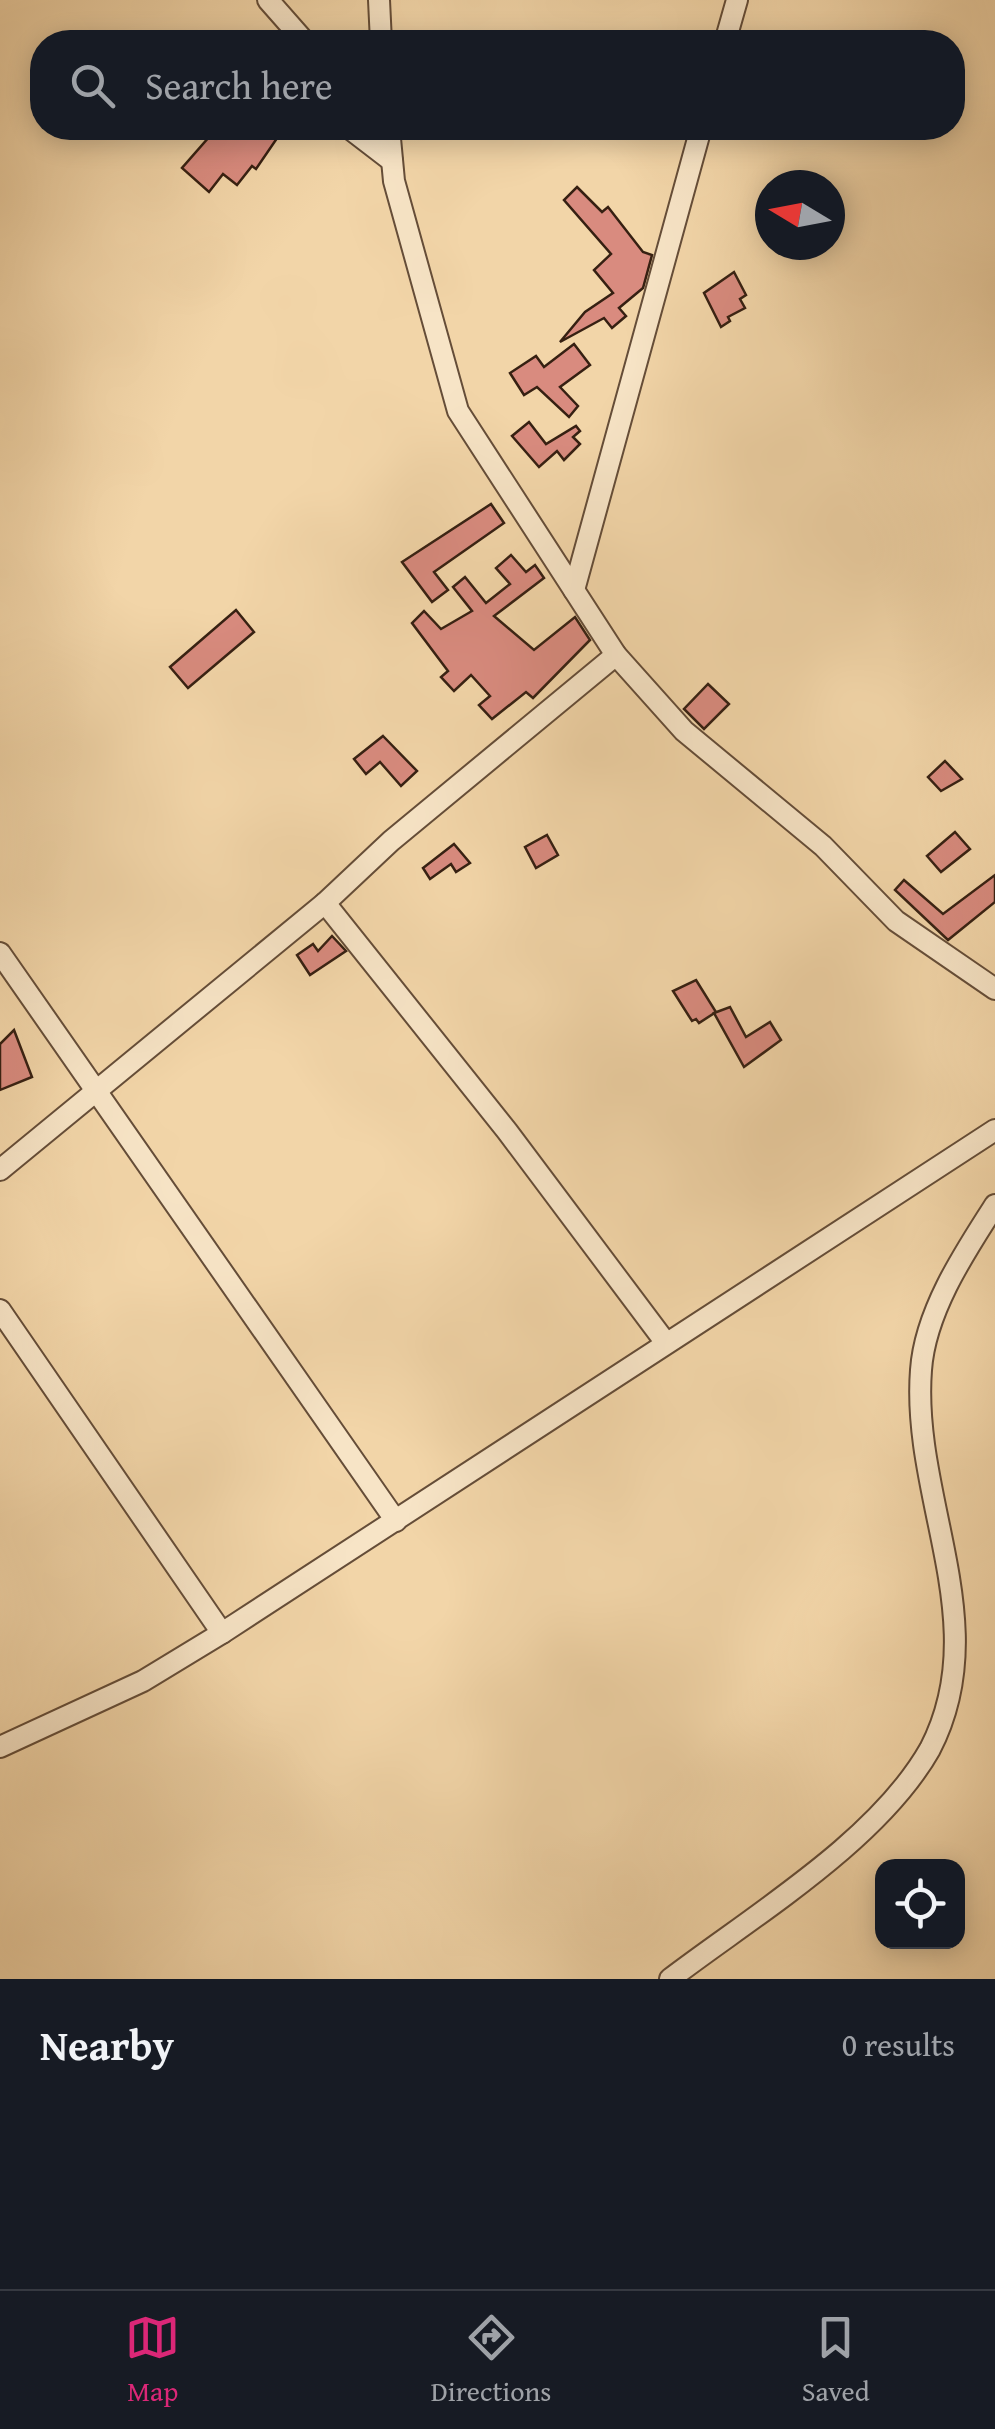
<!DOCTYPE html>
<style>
body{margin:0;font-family:"Gentium Book Plus",serif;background:#20242c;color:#f1f3f6}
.controls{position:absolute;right:30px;bottom:30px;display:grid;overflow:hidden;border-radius:20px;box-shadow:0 5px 25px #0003}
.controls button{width:90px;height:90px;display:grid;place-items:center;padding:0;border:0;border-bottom:2px solid #363941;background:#171b24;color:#f1f3f6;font:50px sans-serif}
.compass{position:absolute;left:755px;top:170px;width:90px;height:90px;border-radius:50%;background:#171b24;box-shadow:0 5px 25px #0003;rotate:280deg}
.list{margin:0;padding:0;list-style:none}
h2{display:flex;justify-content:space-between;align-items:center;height:130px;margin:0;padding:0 40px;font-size:42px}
h2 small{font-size:32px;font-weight:400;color:#9ea1a6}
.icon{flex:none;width:55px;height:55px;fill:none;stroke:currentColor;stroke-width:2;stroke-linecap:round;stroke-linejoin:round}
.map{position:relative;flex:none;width:995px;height:1979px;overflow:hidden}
.search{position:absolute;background:#171b24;box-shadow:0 5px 25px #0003;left:30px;right:30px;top:30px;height:110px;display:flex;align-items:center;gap:25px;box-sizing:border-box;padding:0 35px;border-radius:40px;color:#9ea1a6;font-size:38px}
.sheet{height:310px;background:#171b24}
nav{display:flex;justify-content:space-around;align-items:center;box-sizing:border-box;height:140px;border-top:2px solid #363941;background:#171b24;font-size:28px;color:#9ea1a6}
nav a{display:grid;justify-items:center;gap:5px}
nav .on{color:#db2777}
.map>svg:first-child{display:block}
.building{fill:#d98b7f;stroke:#362012;stroke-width:2.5}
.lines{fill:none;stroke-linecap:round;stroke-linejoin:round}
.minor-casing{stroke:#654d38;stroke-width:24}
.minor{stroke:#f7e4c6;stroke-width:20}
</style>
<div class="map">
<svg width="995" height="1979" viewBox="0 0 995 1979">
<rect width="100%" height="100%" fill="#f2d5a8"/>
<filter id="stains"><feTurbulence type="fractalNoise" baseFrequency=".002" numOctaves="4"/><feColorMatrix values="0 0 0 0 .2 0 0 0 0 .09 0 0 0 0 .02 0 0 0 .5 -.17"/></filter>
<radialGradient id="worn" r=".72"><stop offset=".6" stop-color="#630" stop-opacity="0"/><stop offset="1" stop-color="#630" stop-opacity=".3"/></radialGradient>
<g class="building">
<polygon points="217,128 230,128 239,135 244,128 284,128 256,169 252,166 237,185 223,174 209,192 182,168"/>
<polygon points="577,187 602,212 608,207 643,252 652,255 643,288 619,308 626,316 612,328 604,318 560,342 585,312 613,293 594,270 611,254 564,200"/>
<polygon points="734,272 746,295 740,299 745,308 728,317 730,321 721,327 704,293"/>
<polygon points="574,344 590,365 560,387 578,406 569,417 537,387 524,395 510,373 536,356 544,367"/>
<polygon points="529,422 546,444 576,426 580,431 573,437 580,444 564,460 557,451 539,467 512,436"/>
<polygon points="491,504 504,523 434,572 448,590 432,602 402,562"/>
<polygon points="511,555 526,572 535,565 544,578 494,616 534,650 575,617 590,640 533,698 526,692 492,719 479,705 490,696 471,675 454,691 441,677 448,671 412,623 424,611 441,629 472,611 453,587 465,577 486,603 510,584 496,568"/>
<polygon points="236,610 254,632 188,688 170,667"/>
<polygon points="708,684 729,704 704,729 684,709"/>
<polygon points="383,736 417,771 401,786 380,762 366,774 354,759"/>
<polygon points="945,761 962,779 941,791 928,777"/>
<polygon points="955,832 970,849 941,872 927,856"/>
<polygon points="547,835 558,855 536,868 525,847"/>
<polygon points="454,844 470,863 456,872 451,864 430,879 423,868"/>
<polygon points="995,875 995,902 948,940 895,890 904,880 943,914"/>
<polygon points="332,936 346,951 310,975 297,955 313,944 318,951"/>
<polygon points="696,980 716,1012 699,1023 696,1019 692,1021 673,991"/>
<polygon points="730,1007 746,1037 770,1022 781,1040 744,1067 714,1013"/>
<polygon points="14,1030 32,1077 0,1090 0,1044"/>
</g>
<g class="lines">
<g class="minor-casing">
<g id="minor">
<polyline points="268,0 305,42"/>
<polyline points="379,0 381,42"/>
<polyline points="725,42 737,0"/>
<polyline points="349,128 392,161"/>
<polyline points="389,128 394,181 458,411 616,655 684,731 823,846 896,921 995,989"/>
<polyline points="574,590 701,128"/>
<polyline points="325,903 507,1131 666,1343"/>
<polyline points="0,953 396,1521"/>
<polyline points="0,1170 325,903 391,841 616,655"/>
<polyline points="0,1310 222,1633"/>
<polyline points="0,1747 143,1681 222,1633 995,1130"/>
<path d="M670 1979C754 1915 878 1841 930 1749 995 1624 911 1499 921 1370 925 1312 964 1253 995 1205"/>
</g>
</g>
<use href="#minor" class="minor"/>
</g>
<rect width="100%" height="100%" filter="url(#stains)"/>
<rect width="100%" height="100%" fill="url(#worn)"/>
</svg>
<div class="controls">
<button><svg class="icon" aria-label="locate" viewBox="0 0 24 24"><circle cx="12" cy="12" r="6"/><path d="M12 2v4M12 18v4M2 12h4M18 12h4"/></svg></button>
</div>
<svg class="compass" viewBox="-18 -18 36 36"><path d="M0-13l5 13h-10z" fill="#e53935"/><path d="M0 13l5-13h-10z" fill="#9ea1a6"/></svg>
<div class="search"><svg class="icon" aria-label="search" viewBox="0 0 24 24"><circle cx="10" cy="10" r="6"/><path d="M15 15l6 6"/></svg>Search here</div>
</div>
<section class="sheet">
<h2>Nearby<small>0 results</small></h2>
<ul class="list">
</ul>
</section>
<nav>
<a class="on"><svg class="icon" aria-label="map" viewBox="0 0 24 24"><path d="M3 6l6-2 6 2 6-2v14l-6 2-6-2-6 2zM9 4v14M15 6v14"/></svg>Map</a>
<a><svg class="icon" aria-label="directions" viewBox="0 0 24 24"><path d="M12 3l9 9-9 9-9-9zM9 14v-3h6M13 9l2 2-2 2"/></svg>Directions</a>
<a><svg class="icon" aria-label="saved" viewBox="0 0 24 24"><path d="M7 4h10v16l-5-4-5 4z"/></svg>Saved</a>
</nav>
